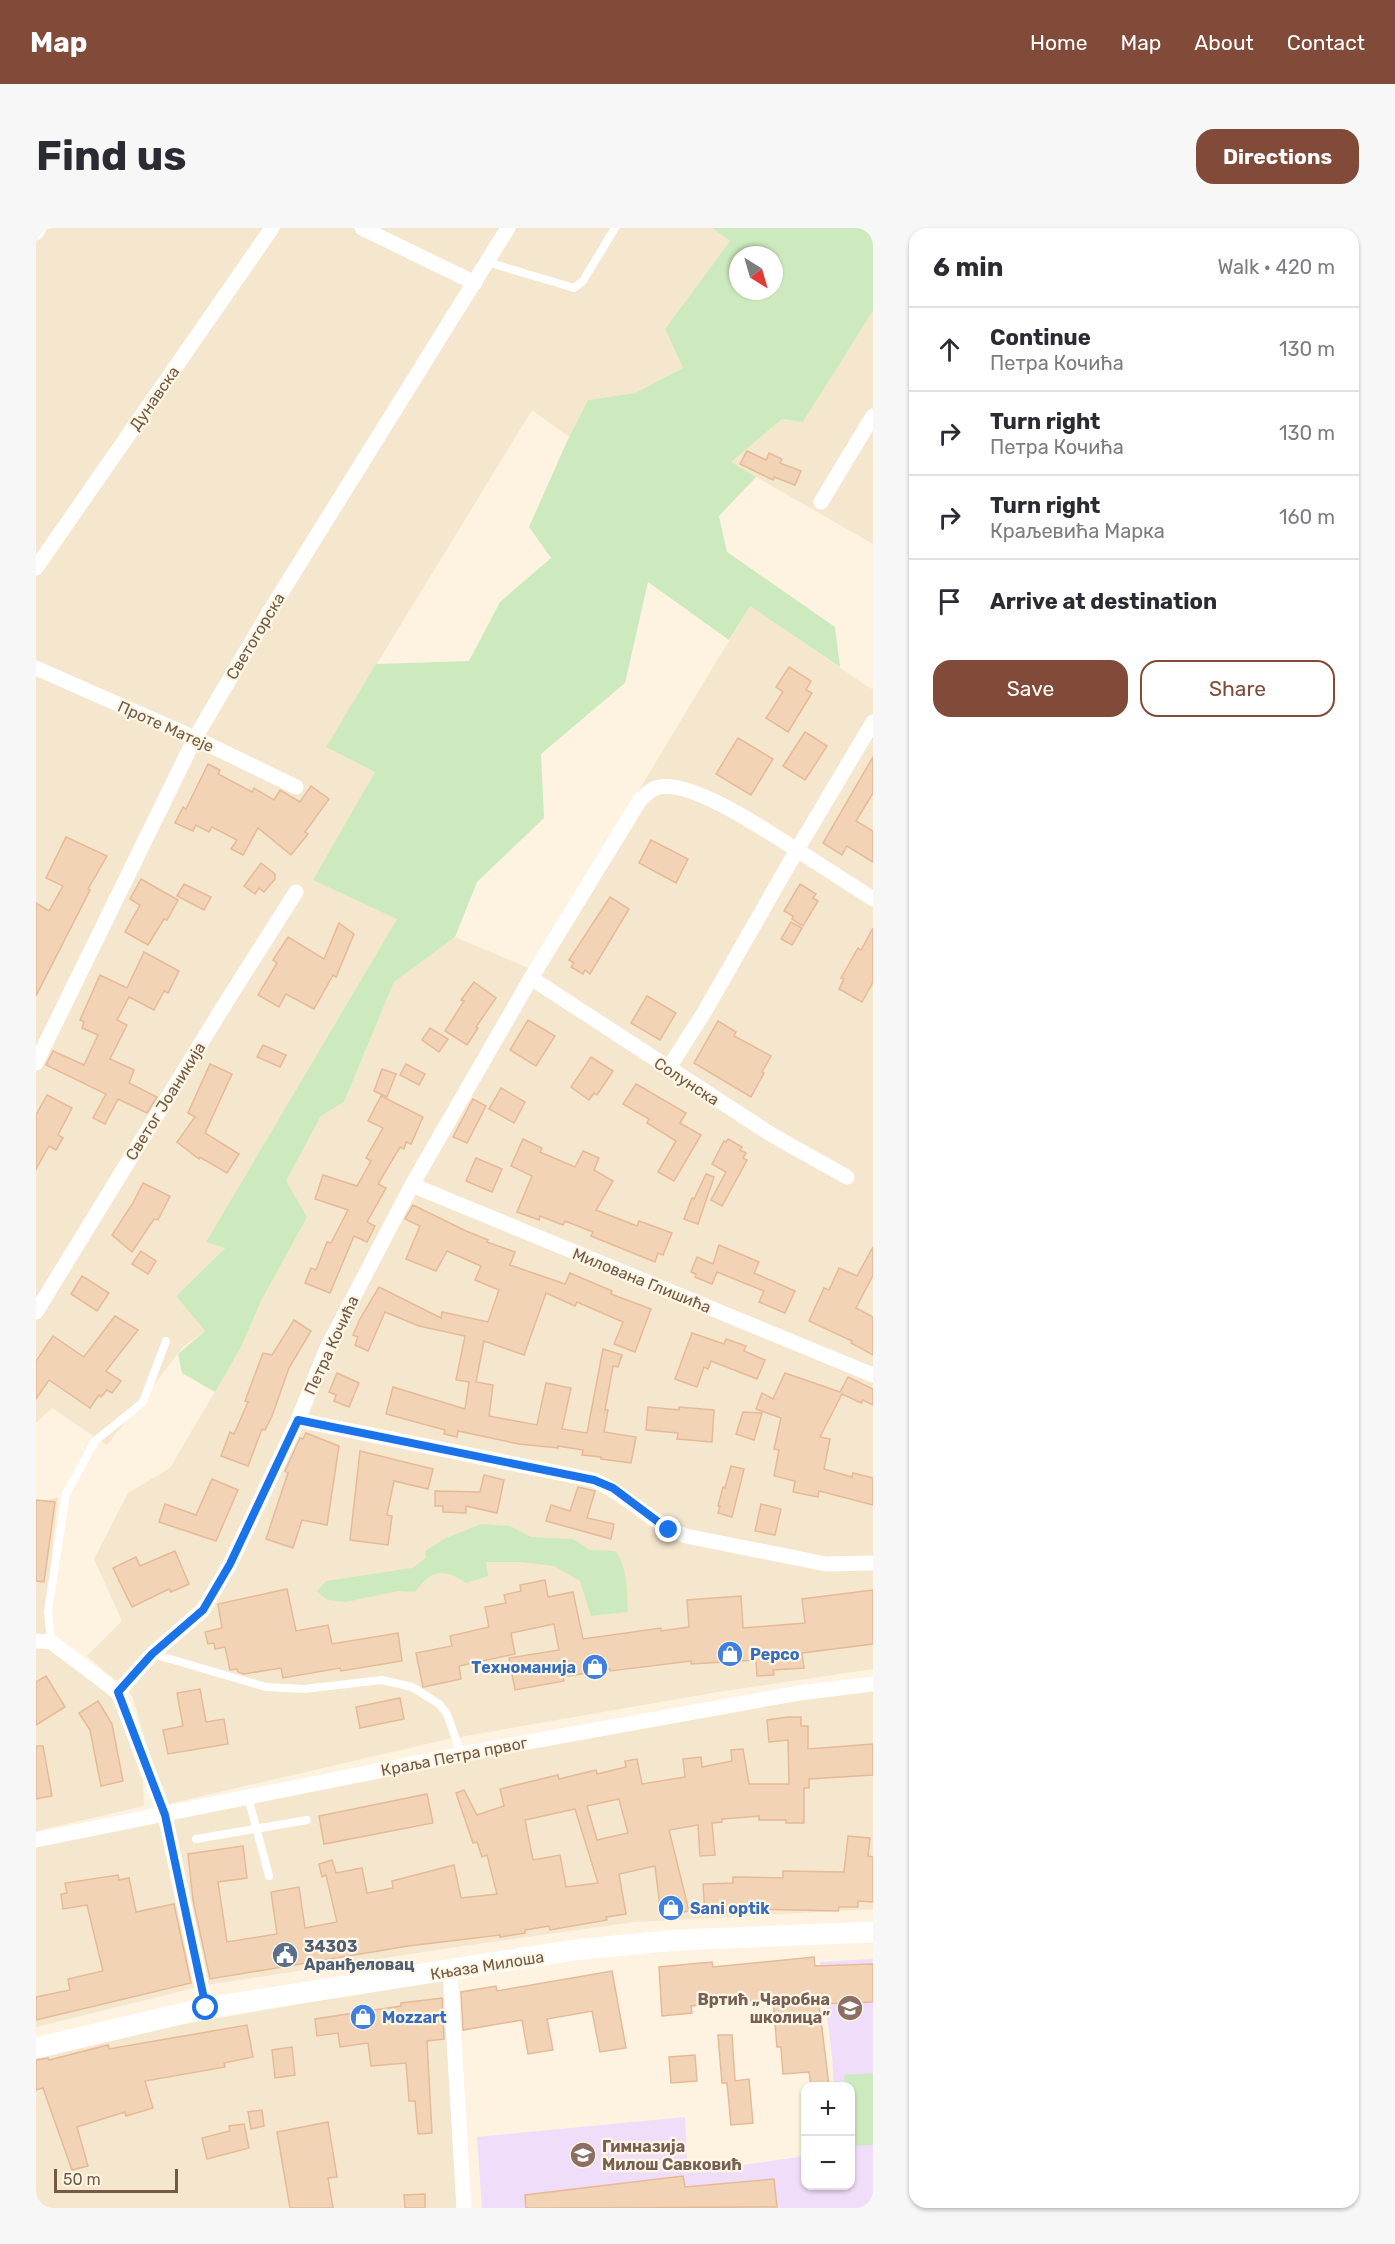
<!DOCTYPE html>
<meta charset="utf-8">
<style>
body{margin:0;font-family:Rubik,sans-serif;background:#f7f7f7;color:#2b2b33}
.controls{position:absolute;right:18px;bottom:18px;display:grid;overflow:hidden;border-radius:12px;box-shadow:0 2px 4px #0004}
.controls button{width:54px;height:54px;display:grid;place-items:center;padding:0;border:0;border-bottom:2px solid #e1e1e2;background:#fff;color:#2b2b33;font:30px sans-serif}
.compass{position:absolute;left:693px;top:18px;width:54px;height:54px;border-radius:50%;background:#fff;box-shadow:0 2px 4px #0004;rotate:143deg}
.scale{position:absolute;left:18px;bottom:15px;width:124px;box-sizing:border-box;padding-left:6px;border:3px solid #745a46;border-top:0;font-size:16px;line-height:21px;white-space:nowrap;color:#745a46;-webkit-text-stroke:4px #fff7e6;paint-order:stroke}
.stop{position:absolute;width:18px;height:18px;margin:-14px;border:4px solid #1a73e8;border-radius:50%;background:#fff}
.stop.end{background:#1a73e8;border-color:#fff;box-shadow:0 2px 6px #0008}
.list{margin:0;padding:0;list-style:none}
h2{display:flex;justify-content:space-between;align-items:center;height:78px;margin:0;padding:0 24px;font-size:26px}
h2 small{font-size:20px;font-weight:400;color:#7c7c81}
.list li{display:grid;grid-template-columns:39px 1fr auto;gap:18px;align-items:center;box-sizing:border-box;height:84px;padding:0 24px;border-top:2px solid #e1e1e2}
.list b{display:block;font-size:22px;white-space:nowrap}
.list p{margin:0;font-size:20px;white-space:nowrap;color:#7c7c81}
.list em{font-size:20px;font-style:normal;color:#7c7c81}
.actions{display:flex;gap:12px;padding:18px 24px}
.actions a{flex:1;padding:14px 0;border:2px solid #824b39;border-radius:18px;text-align:center;font-size:21px;color:#824b39}
.actions .main{background:#824b39;color:#fff}
.icon{flex:none;width:33px;height:33px;fill:none;stroke:currentColor;stroke-width:2;stroke-linecap:round;stroke-linejoin:round}
.map{position:relative;flex:none;width:837px;height:1980px;overflow:hidden;border-radius:18px}
header{display:flex;align-items:center;gap:36px;box-sizing:border-box;height:84px;padding:0 30px;background:#824b39;color:#fff}
header strong{font-size:28px}
nav{display:flex;gap:33px;margin-inline-start:auto;font-size:21px}
.intro{display:flex;align-items:center;justify-content:space-between;box-sizing:border-box;height:144px;padding:0 36px}
h1{margin:0;font-size:42px}
.button{padding:15px 27px;border-radius:18px;background:#824b39;color:#fff;font-size:21px;font-weight:700}
main{display:flex;gap:36px;padding:0 36px}
aside{flex:1;background:#fff;border-radius:18px;box-shadow:0 2px 4px #0004}
.map>svg:first-child{display:block}
.residential{fill:#f5e6ce}
.education{fill:#f0ddf9}
.green{fill:#cdeabe;fill-rule:evenodd}
.building{fill:#f3d3b6;stroke:#e6ba96;stroke-width:1.5;fill-rule:evenodd}
.lines{fill:none;stroke-linecap:round;stroke-linejoin:round}
.lane{stroke:#fff;stroke-width:8}
.street{stroke:#fff;stroke-width:15}
.secondary{stroke:#fff;stroke-width:21}
.route{stroke:#1a73e8;stroke-width:8}
.labels{text-anchor:middle;stroke-width:4.5;stroke-linejoin:round;paint-order:stroke}
.street-label{font-size:16px;fill:#745a46;stroke:#fff7e6}
.shop-label{font-size:16px;font-weight:bold;fill:#366cbe;stroke:#fff7e6;text-anchor:start}
.service-label{font-size:16px;font-weight:bold;fill:#4e5e75;stroke:#fff7e6;text-anchor:start}
.education-label{font-size:16px;font-weight:bold;fill:#785e54;stroke:#fff7e6;text-anchor:end}
</style>
<header>
<strong>Map</strong>
<nav><a>Home</a><a>Map</a><a>About</a><a>Contact</a></nav>
</header>
<div class="intro"><h1>Find us</h1><a class="button">Directions</a></div>
<main>
<div class="map">
<svg width="837" height="1980" viewBox="0 0 837 1980">
<rect width="100%" height="100%" fill="#fdf3e0"/>
<g class="residential">
<polygon points="0,0 676,0 694,13 629,101 647,140 599,165 552,172 533,209 496,182 290,519 340,544 361,691 170,1014 189,1019 140,1068 169,1103 147,1119 71,1217 16,1180 0,1195"/>
<polygon points="837,83 837,316 694,234 746,191 767,194"/>
<polygon points="714,378 835,461 837,459 837,1441 682,1464 412,1511 128,1577 96,1467 51,1428 86,1393 58,1331 92,1265 134,1240 205,1119 226,1071 250,953 285,888 308,874 358,754 419,709 495,741"/>
<polygon points="22,1269 9,1391 18,1422 78,1472 107,1554 108,1578 0,1603 0,1276"/>
<polygon points="837,1462 837,1681 598,1694 414,1720 170,1757 0,1799 0,1618 756,1470"/>
<polygon points="407,1751 421,1980 0,1980 0,1826 155,1795"/>
</g>
<polygon class="education" points="837,1731 837,1980 446,1980 441,1909 649,1889 652,1945 769,1928 770,1958 814,1958 814,1858 798,1858 796,1827 784,1734"/>
<g class="green">
<path d="M676 0H837V83L767 194 746 191 695 234 720 249 683 288 691 324 799 399 804 439 714 378 693 412 612 354 589 455 505 526 508 590 441 654 419 709 358 754 308 874 285 888 250 953 271 989 226 1071 205 1119 179 1164 146 1145 142 1126 169 1103 140 1068 189 1020 170 1014 361 691 277 652 339 544 290 519 340 436 433 433 464 374 515 330 493 299 533 209 552 172 599 165 647 140 629 101 694 13ZM702 27H738V63H702Z"/>
<path d="M445 1296 474 1298 495 1309 537 1311 554 1322 579 1323C592 1339 591 1365 592 1384L555 1388 544 1353 518 1338 485 1334H450L452 1348 430 1355C408 1339 394 1342 379 1364L362 1363 310 1374 291 1372 281 1363 290 1353 376 1340 390 1330 389 1323 410 1310Z"/>
<polygon points="837,1845 837,1917 815,1918 814,1858 809,1858 808,1847"/>
</g>
<g class="building">
<polygon points="711,223 730,232 733,225 746,231 744,235 765,243 759,257 738,249 737,252 704,236"/>
<polygon points="753,439 775,453 770,462 776,465 752,504 730,490 747,464 740,459"/>
<polygon points="769,504 791,518 769,552 747,538"/>
<polygon points="702,510 737,531 715,567 680,546"/>
<polygon points="837,529 837,565 820,593 837,603 837,634 811,618 806,627 787,615"/>
<polygon points="172,536 184,542 182,546 216,564 218,560 238,572 244,562 264,574 275,558 293,571 269,604 272,606 255,627 222,600 207,627 195,621 201,612 176,599 173,604 160,597 157,603 139,595 147,579 150,581"/>
<polygon points="30,609 71,628 52,661 54,662 0,768 0,675 13,683 27,658 10,650"/>
<polygon points="615,612 652,631 640,655 603,635"/>
<polygon points="225,635 239,646 239,651 228,664 223,660 219,666 208,658"/>
<polygon points="105,651 142,672 131,692 128,691 112,717 89,704 104,677 94,671"/>
<polygon points="148,656 175,669 168,682 141,668"/>
<polygon points="764,656 780,666 777,670 782,673 767,698 756,691 757,688 748,683"/>
<polygon points="574,669 593,681 554,746 549,742 547,746 535,739 538,735 533,732"/>
<polygon points="755,694 766,700 756,717 745,711"/>
<polygon points="303,695 318,706 300,749 297,747 278,781 250,766 243,779 222,767 241,735 237,732 252,709 288,731"/>
<polygon points="837,700 837,754 826,774 803,761 808,751 805,750 822,720 825,722"/>
<polygon points="108,724 143,743 132,765 128,763 118,782 93,769 81,792 91,797 74,831 98,842 93,855 121,869 111,885 82,871 69,896 57,890 70,866 10,837 17,823 48,837 62,807 46,800 48,794 44,792 64,747 91,760"/>
<polygon points="438,754 460,770 440,799 442,800 431,817 409,803 428,773 425,772"/>
<polygon points="611,768 640,785 624,812 595,795"/>
<polygon points="492,792 519,808 500,838 474,822"/>
<polygon points="682,793 700,804 698,808 735,828 726,844 728,845 715,869 658,835"/>
<polygon points="394,800 412,811 403,824 386,812"/>
<polygon points="227,817 250,827 244,839 221,829"/>
<polygon points="555,829 577,843 561,867 558,865 553,872 535,859"/>
<polygon points="174,836 196,846 169,905 203,926 191,945 164,929 163,931 141,914 159,889 152,885"/>
<polygon points="370,836 389,846 383,857 364,847"/>
<polygon points="346,841 360,846 351,869 338,863"/>
<polygon points="600,856 650,885 644,895 665,907 638,953 622,944 640,913 611,895 613,891 587,876"/>
<polygon points="465,860 489,874 478,895 453,881"/>
<polygon points="11,867 36,880 22,907 27,910 20,922 13,918 0,941 0,887"/>
<polygon points="345,868 387,889 375,916 370,914 368,921 364,919 342,956 350,960 331,994 339,998 331,1014 318,1008 294,1065 269,1055 275,1040 280,1042 291,1014 295,1015 312,982 279,971 287,947 321,958 335,933 330,930 347,900 332,893"/>
<polygon points="437,871 450,878 431,915 417,909"/>
<polygon points="487,911 506,920 504,924 539,939 547,923 563,930 558,942 577,953 560,982 601,998 603,993 636,1005 627,1027 622,1025 619,1034 555,1008 557,1004 529,993 527,997 504,988 503,992 481,984 496,948 475,938"/>
<polygon points="692,911 706,919 704,922 710,925 707,930 711,932 686,978 675,972 690,944 676,936 688,913 690,914"/>
<polygon points="440,930 466,941 456,964 430,953"/>
<polygon points="670,946 678,949 662,996 648,991 656,970 658,971"/>
<polygon points="107,955 134,968 122,992 118,991 96,1024 76,1007 97,975"/>
<polygon points="377,977 430,1003 452,1012 451,1014 479,1024 474,1037 529,1056 534,1045 576,1063 575,1066 615,1081 599,1124 578,1116 587,1094 541,1074 539,1078 510,1065 488,1127 448,1113 440,1154 457,1157 453,1188 501,1197 510,1155 535,1160 526,1201 551,1205 567,1121 586,1127 582,1139 577,1138 569,1182 572,1182 568,1204 600,1209 595,1235 565,1231 565,1229 546,1227 547,1222 522,1218 522,1220 483,1216 422,1203 421,1209 408,1206 409,1202 350,1186 357,1159 429,1181 433,1154 420,1152 429,1108 383,1098 349,1084 332,1123 319,1117 322,1109 317,1107 324,1091 343,1059 405,1090 406,1084 452,1094 463,1062 439,1052 445,1038 411,1023 400,1043 370,1031 384,998 369,991"/>
<polygon points="683,1017 723,1034 718,1045 759,1063 749,1085 723,1074 728,1063 681,1044 676,1056 659,1049 660,1046 655,1044 661,1029 677,1036"/>
<polygon points="837,1019 837,1047 820,1080 837,1089 837,1127 815,1115 816,1113 773,1093 788,1060 793,1062 803,1040 821,1048"/>
<polygon points="105,1023 120,1033 112,1046 96,1036"/>
<polygon points="46,1048 73,1065 61,1083 35,1066"/>
<polygon points="79,1088 102,1102 70,1143 85,1153 76,1165 71,1162 65,1169 63,1167 54,1180 13,1152 0,1171 0,1133 17,1108 48,1129"/>
<polygon points="258,1092 275,1103 253,1140 236,1188 229,1202 226,1201 212,1238 185,1228 194,1204 198,1206 212,1174 209,1173 227,1125 236,1127"/>
<polygon points="656,1105 688,1116 690,1111 710,1118 708,1123 729,1132 721,1151 675,1133 672,1141 668,1139 661,1159 639,1151"/>
<polygon points="301,1145 323,1155 313,1179 298,1173 300,1167 293,1164"/>
<polygon points="749,1145 804,1164 812,1149 837,1161 837,1177 827,1172 825,1175 806,1166 784,1209 794,1211 788,1241 816,1249 817,1245 837,1250 837,1277 783,1263 782,1269 757,1264 759,1253 738,1248 743,1222 738,1221 745,1190 720,1181 726,1165 737,1171"/>
<polygon points="612,1179 643,1182 643,1179 678,1182 676,1214 641,1211 642,1205 610,1202"/>
<polygon points="707,1184 726,1185 718,1212 700,1206"/>
<polygon points="270,1205 303,1218 291,1297 266,1292 257,1320 230,1311 252,1245 249,1243 264,1210 267,1211"/>
<polygon points="324,1223 397,1241 392,1261 358,1253 351,1287 356,1288 352,1317 314,1312"/>
<polygon points="695,1238 708,1241 696,1289 682,1285 684,1278 682,1278 687,1259 689,1260"/>
<polygon points="448,1247 468,1252 461,1285 430,1278 430,1285 407,1284 407,1278 399,1278 399,1263 444,1264"/>
<polygon points="176,1251 202,1262 180,1313 123,1294 129,1276 160,1287"/>
<polygon points="542,1259 559,1263 551,1290 578,1296 575,1311 510,1293 515,1277 534,1283"/>
<polygon points="0,1272 19,1274 8,1354 0,1353"/>
<polygon points="725,1276 745,1281 739,1307 719,1303"/>
<polygon points="139,1323 153,1356 135,1364 133,1361 96,1379 77,1340 100,1329 104,1338"/>
<polygon points="509,1352 512,1369 537,1364 547,1411 625,1400 625,1403 653,1399 651,1372 705,1368 707,1400 769,1395 766,1371 837,1362 837,1416 766,1425 768,1440 737,1442 738,1447 721,1448 720,1432 655,1436 655,1433 574,1443 574,1441 527,1449 528,1453 479,1462 473,1430 523,1422 518,1396 475,1405 479,1426 423,1438 425,1451 387,1459 380,1425 416,1418 414,1408 453,1399 449,1379 470,1375 468,1367 485,1363 484,1357"/>
<polygon points="251,1361 260,1403 292,1397 296,1416 362,1405 366,1433 305,1443 304,1440 247,1450 245,1440 208,1446 202,1444 201,1441 194,1442 189,1419 179,1421 178,1415 172,1416 169,1404 186,1400 182,1376"/>
<polygon points="10,1448 29,1479 0,1497 0,1454"/>
<polygon points="164,1461 170,1494 188,1491 192,1516 132,1526 127,1502 147,1498 141,1465"/>
<polygon points="364,1470 368,1491 324,1500 320,1479"/>
<polygon points="62,1473 76,1496 87,1553 65,1558 54,1502 43,1485"/>
<path d="M752 1489H765V1498H772V1521L837 1516V1547L773 1551V1560H768V1595H750V1592H723V1588L686 1591V1594L676 1595 679 1627 664 1628 662 1597 633 1602 653 1683 625 1687 619 1638 583 1646 590 1686 570 1689 571 1692 514 1702 513 1698 489 1702V1705L464 1709V1707L372 1718 174 1751 157 1672 152 1626 207 1618 211 1650 182 1654 191 1714 241 1706 235 1664 263 1659 269 1700 301 1694 290 1647 286 1649 283 1636 296 1632 300 1645 326 1640 331 1665 357 1660 356 1653 418 1637 425 1670 461 1666 451 1627 446 1629 441 1614 437 1615 420 1565 428 1562 441 1587 468 1578 464 1561 522 1547 523 1551 560 1542 561 1546 590 1539 589 1533 601 1531 606 1556 649 1549 647 1531 665 1529 666 1539 696 1533 695 1522 707 1521 713 1556H753L752 1512 733 1514 731 1492ZM583 1571 592 1605 561 1612 551 1578ZM539 1581 562 1655 530 1659 524 1627 497 1632 489 1592Z"/>
<polygon points="0,1518 7,1518 16,1568 0,1571"/>
<polygon points="391,1566 397,1595 288,1616 283,1588"/>
<polygon points="812,1608 834,1610 832,1628 837,1629 837,1674 822,1673 822,1679 803,1679 802,1683 718,1681 718,1684 669,1684 667,1656 697,1655 697,1649 747,1650 747,1643 808,1644"/>
<polygon points="82,1647 83,1652 93,1650 100,1684 138,1676 155,1755 0,1792 0,1769 34,1762 32,1751 67,1743 51,1677 27,1681 25,1666 31,1665 29,1655"/>
<polygon points="778,1729 779,1738 837,1736 837,1774 783,1776 793,1858 775,1858 773,1844 747,1846 745,1819 741,1819 737,1771 707,1773 707,1768 679,1770 680,1776 655,1778 656,1785 626,1788 623,1739 676,1734 677,1739"/>
<polygon points="576,1743 590,1820 564,1824 556,1783 511,1791 517,1822 492,1826 486,1792 427,1802 425,1764 460,1758 461,1763"/>
<polygon points="406,1770 408,1811 391,1813 396,1905 382,1906 379,1873 373,1873 370,1835 335,1838 332,1815 304,1819 302,1805 281,1808 279,1791 365,1778 365,1775"/>
<polygon points="211,1797 217,1829 188,1835 189,1839 109,1853 117,1880 90,1888 89,1884 41,1899 52,1938 36,1942 7,1860 0,1862 0,1832 12,1830 13,1832 72,1817 73,1821"/>
<polygon points="682,1807 696,1807 699,1853 713,1851 717,1895 695,1897 691,1855 686,1855"/>
<polygon points="256,1819 259,1847 239,1850 236,1822"/>
<polygon points="659,1827 661,1853 635,1855 633,1829"/>
<polygon points="226,1882 228,1898 215,1901 212,1884"/>
<polygon points="292,1894 301,1949 292,1950 297,1980 254,1980 241,1904"/>
<polygon points="208,1896 213,1920 171,1931 166,1910 194,1903 193,1898"/>
<polygon points="647,1948 649,1959 738,1951 741,1979 490,1980 489,1967"/>
<polygon points="389,1966 389,1980 369,1980 368,1967"/>
</g>
<g class="lines">
<g class="lane">
<polyline points="451,34 538,60 547,53 579,0"/>
<polyline points="15,1414 12,1383 30,1266 59,1213 107,1174 130,1113"/>
<polyline points="117,1426 230,1459 268,1461 346,1452 376,1459 403,1476 411,1486 425,1526"/>
<polyline points="212,1569 233,1648"/>
<polyline points="160,1611 271,1592"/>
</g>
<g class="street">
<polyline points="326,0 439,55"/>
<polyline points="0,5 3,0"/>
<polyline points="785,274 837,188"/>
<polyline points="0,340 236,0"/>
<polyline points="0,440 159,510 260,559"/>
<polyline points="837,494 761,622 837,671"/>
<polyline points="495,750 736,907 811,949"/>
<polyline points="0,835 159,510 232,386 472,0"/>
<polyline points="376,957 837,1147"/>
<polyline points="0,1084 189,776 260,664"/>
<path d="M262 1192 558 1252C593 1267 615 1296 650 1308L790 1336 837 1335"/>
<polyline points="0,1413 15,1414 82,1464"/>
<polyline points="0,1612 425,1526 763,1465 837,1456"/>
<polyline points="414,1743 428,1980"/>
<path d="M170 1780 129 1587 82 1464 116 1426 167 1382 194 1336 262 1192 291 1120 376 957 495 750 604 572C610 566 615 561 623 559 657 552 732 604 761 622L669 783 632 841"/>
</g>
<polyline class="secondary" points="0,1820 170,1780 538,1722 642,1712 837,1704"/>
</g>
<g class="lines">
<polyline class="route" points="170,1780 129,1587 82,1464 116,1426 167,1382 194,1336 262,1192 558,1252 577,1260 633,1302"/>
</g>
<defs>
<g id="shop-disc" transform="scale(1.35)"><circle r="9.5" fill="#3f7fe0" stroke="#fff7e6"/><path d="M-5-2.5h2.3a2.7 3.5 0 0 1 5.4 0H5L5.5 6h-11ZM-1.5-2.5h3a1.5 2.3 0 0 0-3 0Z" fill="#fff"/></g>
<g id="civic-disc" transform="scale(1.35)"><circle r="9.5" fill="#5c6f8a" stroke="#fff7e6"/><path d="M-.6-6.5H3V-4.5H.6V-3L4-1V1h2V6H-6V1h2V-1L-.6-3ZM-1.2 2.5V6h2.4V2.5Z" fill="#fff"/></g>
<g id="school-disc" transform="scale(1.35)"><circle r="9.5" fill="#8d6e63" stroke="#fff7e6"/><path d="M0-5L7-2L0 1L-7-2ZM-4 1L0 2.5L4 1V4Q0 6-4 4Z" fill="#fff"/></g>
</defs>
<g fill-rule="evenodd">
<use href="#shop-disc" x="694" y="1426"/>
<use href="#shop-disc" x="559" y="1439"/>
<use href="#shop-disc" x="635" y="1680"/>
<use href="#civic-disc" x="249" y="1727"/>
<use href="#school-disc" x="814" y="1780"/>
<use href="#shop-disc" x="327" y="1789"/>
<use href="#school-disc" x="547" y="1927"/>
</g>
<g class="labels">
<g class="street-label">
<text transform="translate(118 170) rotate(-55)" y="6">Дунавска</text>
<text transform="translate(219 408) rotate(-59)" y="6">Светогорска</text>
<text transform="translate(130 498) rotate(24)" y="6">Проте Матеје</text>
<text transform="translate(651 853) rotate(33)" y="6">Солунска</text>
<text transform="translate(129 873) rotate(-58)" y="6">Светог Јоаникија</text>
<text transform="translate(606 1052) rotate(22)" y="6">Милована Глишића</text>
<text transform="translate(295 1117) rotate(-65)" y="6">Петра Кочића</text>
<text transform="translate(418 1528) rotate(-11)" y="6">Краља Петра првог</text>
<text transform="translate(451 1737) rotate(-9)" y="6">Књаза Милоша</text>
</g>
<g class="shop-label">
<text x="714" y="1432">Pepco</text>
<text x="540" y="1445" text-anchor="end">Техноманија</text>
<text x="654" y="1686">Sani optik</text>
<text x="346" y="1795">Mozzart</text>
</g>
<g class="service-label">
<text x="268" y="1724">34303<tspan x="268" dy="18">Аранђеловац</tspan></text>
</g>
<g class="education-label">
<text x="794" y="1777">Вртић „Чаробна<tspan x="794" dy="18">школица”</tspan></text>
<text x="566" y="1924" text-anchor="start">Гимназија<tspan x="566" dy="18">Милош Савковић</tspan></text>
</g>
</g>
</svg>
<div class="controls">
<button>+</button>
<button>−</button>
</div>
<svg class="compass" viewBox="-18 -18 36 36"><path d="M0-13l5 13h-10z" fill="#e53935"/><path d="M0 13l5-13h-10z" fill="#7c7c81"/></svg>
<div class="scale">50 m</div>
<div class="stop" style="left:170px;top:1780px"></div>
<div class="stop end" style="left:633px;top:1302px"></div>
</div>
<aside>
<h2>6 min<small>Walk · 420 m</small></h2>
<ul class="list">
<li><svg class="icon" aria-label="ahead" viewBox="0 0 24 24"><path d="M12 20V5M6 11l6-6 6 6"/></svg><div><b>Continue</b><p>Петра Кочића</p></div><em>130 m</em></li>
<li><svg class="icon" aria-label="right" viewBox="0 0 24 24"><path d="M7 20v-9h11M14 6l5 5-5 5"/></svg><div><b>Turn right</b><p>Петра Кочића</p></div><em>130 m</em></li>
<li><svg class="icon" aria-label="right" viewBox="0 0 24 24"><path d="M7 20v-9h11M14 6l5 5-5 5"/></svg><div><b>Turn right</b><p>Краљевића Марка</p></div><em>160 m</em></li>
<li><svg class="icon" aria-label="arrive" viewBox="0 0 24 24"><path d="M6 21V4h12l-3 4 3 4H6"/></svg><div><b>Arrive at destination</b></div></li>
</ul>
<div class="actions"><a class="main">Save</a><a>Share</a></div>
</aside>
</main>
